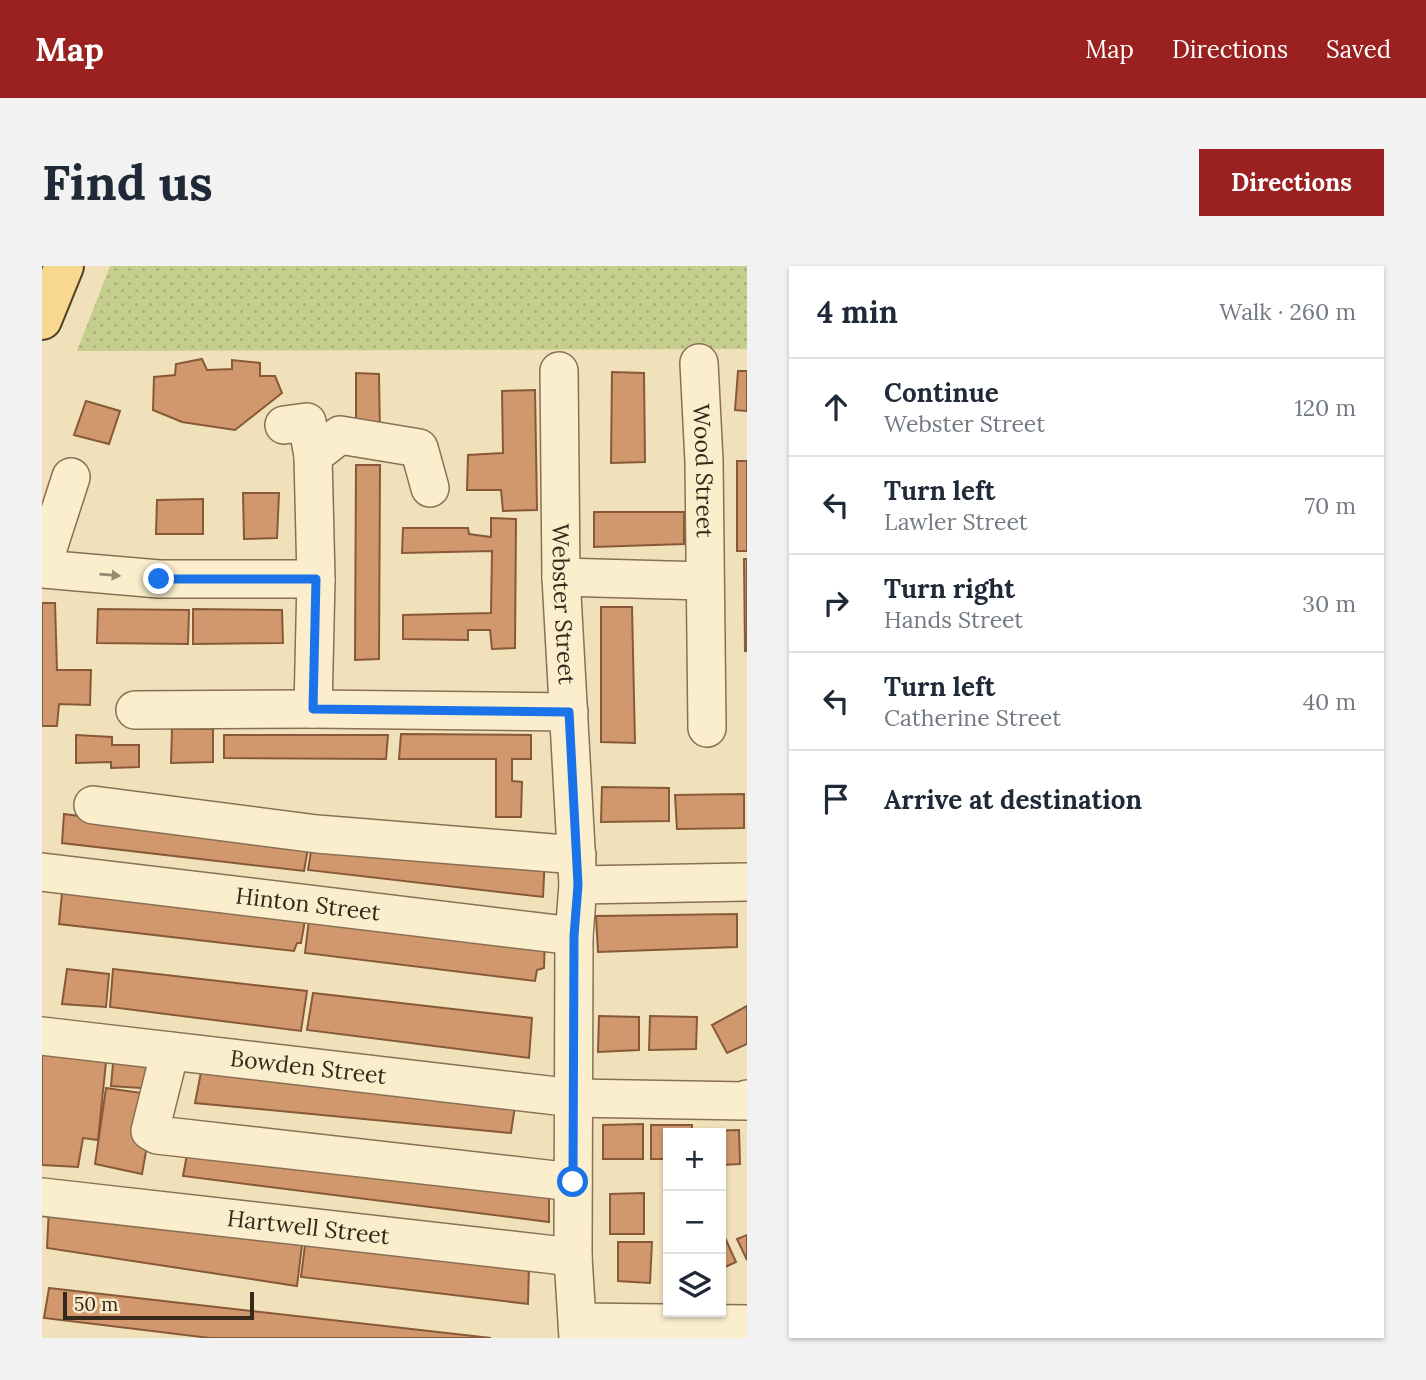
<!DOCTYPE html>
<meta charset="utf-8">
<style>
body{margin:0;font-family:Lora,serif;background:#f2f2f3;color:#1f2937}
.controls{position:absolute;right:21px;bottom:21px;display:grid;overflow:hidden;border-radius:0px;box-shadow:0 2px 5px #0004}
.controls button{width:63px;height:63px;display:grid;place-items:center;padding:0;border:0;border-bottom:2px solid #e0e1e3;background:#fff;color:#1f2937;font:35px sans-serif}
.scale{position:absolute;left:21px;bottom:18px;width:191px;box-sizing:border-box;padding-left:7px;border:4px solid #36281a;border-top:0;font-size:19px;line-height:24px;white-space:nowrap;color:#36281a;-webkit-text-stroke:5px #f7ebca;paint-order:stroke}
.stop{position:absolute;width:21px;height:21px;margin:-16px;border:5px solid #1a73e8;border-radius:50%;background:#fff}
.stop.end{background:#1a73e8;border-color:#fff;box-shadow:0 2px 7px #0008}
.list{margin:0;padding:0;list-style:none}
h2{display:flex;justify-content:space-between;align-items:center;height:91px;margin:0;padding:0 28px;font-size:30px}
h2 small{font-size:23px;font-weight:400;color:#747a83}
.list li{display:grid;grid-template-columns:46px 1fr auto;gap:21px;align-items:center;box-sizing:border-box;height:98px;padding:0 28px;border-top:2px solid #e0e1e3}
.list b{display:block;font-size:26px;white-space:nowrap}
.list p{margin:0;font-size:23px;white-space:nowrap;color:#747a83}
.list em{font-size:23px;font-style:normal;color:#747a83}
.icon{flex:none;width:38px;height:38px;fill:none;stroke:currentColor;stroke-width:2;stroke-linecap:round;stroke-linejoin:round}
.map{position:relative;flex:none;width:705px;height:1072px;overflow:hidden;border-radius:0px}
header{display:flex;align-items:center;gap:42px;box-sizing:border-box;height:98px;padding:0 35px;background:#9a2120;color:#fff}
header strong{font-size:33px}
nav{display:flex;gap:38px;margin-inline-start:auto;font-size:24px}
.intro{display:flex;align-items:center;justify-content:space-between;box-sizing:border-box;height:168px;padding:0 42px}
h1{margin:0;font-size:49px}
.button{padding:18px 32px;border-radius:0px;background:#9a2120;color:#fff;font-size:24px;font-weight:700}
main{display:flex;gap:42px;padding:0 42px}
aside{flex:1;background:#fff;border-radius:0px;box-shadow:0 2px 5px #0004}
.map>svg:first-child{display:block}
.grass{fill:url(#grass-dots)}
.building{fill:#d1986d;stroke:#885938;stroke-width:2}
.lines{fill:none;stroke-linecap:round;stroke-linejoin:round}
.minor-casing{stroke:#887054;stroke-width:40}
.major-casing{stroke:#543e29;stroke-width:42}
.minor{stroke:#fbeecd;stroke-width:37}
.major{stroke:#f7d88e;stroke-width:38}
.oneway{fill:#988b74}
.route{stroke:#1a73e8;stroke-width:9}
.labels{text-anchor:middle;stroke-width:5;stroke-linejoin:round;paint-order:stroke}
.street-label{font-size:23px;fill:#36281a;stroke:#f7ebca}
</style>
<header>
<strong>Map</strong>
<nav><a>Map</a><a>Directions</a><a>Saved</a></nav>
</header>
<div class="intro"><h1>Find us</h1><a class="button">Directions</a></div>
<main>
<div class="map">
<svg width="705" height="1072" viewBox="0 0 705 1072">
<defs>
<pattern id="grass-dots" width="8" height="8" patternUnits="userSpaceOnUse" patternTransform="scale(1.75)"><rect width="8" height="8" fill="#c6ce8e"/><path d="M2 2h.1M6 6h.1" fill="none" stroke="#abb17a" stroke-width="1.8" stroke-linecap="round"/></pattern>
</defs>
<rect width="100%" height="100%" fill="#f0e1ba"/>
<polygon class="grass" points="68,0 705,0 705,83 35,85"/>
<g class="building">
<polygon points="160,93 165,104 190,103 190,94 218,97 218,110 233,110 240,127 193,164 140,156 111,144 112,111 133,109 134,98"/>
<polygon points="696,105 705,105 705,145 693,144"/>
<polygon points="570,106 602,107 603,196 569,197"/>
<polygon points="314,107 337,108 338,171 314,168"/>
<polygon points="493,124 495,244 461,245 459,224 425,224 426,189 461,187 460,125"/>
<polygon points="44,135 78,145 67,178 32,169"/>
<rect x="695" y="195" width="10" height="90"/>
<polygon points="314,199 338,199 337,393 313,394"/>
<polygon points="201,227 237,227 235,272 202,273"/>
<polygon points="161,233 161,268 114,268 115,234"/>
<polygon points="552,246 642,246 642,278 552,281"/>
<polygon points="449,252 474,253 473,382 450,383 448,364 426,364 426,374 361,373 361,349 449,347 450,285 360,287 361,262 426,262 427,268 449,271"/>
<polygon points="702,293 705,293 705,385 703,385"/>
<polygon points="0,337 13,337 15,404 49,404 48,439 17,438 15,460 0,460"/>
<polygon points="559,341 590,341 593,477 559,476"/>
<polygon points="56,343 147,344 146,378 55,377"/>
<polygon points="151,343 240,344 241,377 151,378"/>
<polygon points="130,463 171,463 171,496 129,497"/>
<polygon points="359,468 489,469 489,493 470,493 470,515 480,516 479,551 454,551 454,493 357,493"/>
<polygon points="34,469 70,471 70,479 97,479 97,501 69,502 69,496 34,497"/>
<polygon points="182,469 346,469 344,493 182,492"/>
<polygon points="560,521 627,522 627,555 559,556"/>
<polygon points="702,528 702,562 635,563 633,529"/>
<polygon points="22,548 61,553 268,571 262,605 20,577"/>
<polygon points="271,573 503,590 501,631 266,604"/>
<polygon points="21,617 265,643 259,677 255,677 252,685 17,658"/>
<polygon points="268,645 503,672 502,702 495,704 493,715 263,687"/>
<polygon points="695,648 695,681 556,686 554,650"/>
<polygon points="25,703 67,708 64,741 20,738"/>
<polygon points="71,703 265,725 259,765 68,741"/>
<polygon points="271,727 490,752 487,792 265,764"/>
<polygon points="705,740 705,778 685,787 670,759"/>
<polygon points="557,750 597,751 597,784 556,786"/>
<polygon points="608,750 655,751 654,783 607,784"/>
<polygon points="0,778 65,786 56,874 41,872 36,901 0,899"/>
<polygon points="72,786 123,792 113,823 69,820"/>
<polygon points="161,796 474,833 469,867 153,837"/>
<polygon points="64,822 114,829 100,908 53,898"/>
<polygon points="601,858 601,893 561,893 561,859"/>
<polygon points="609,859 650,859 650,867 626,867 626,893 609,893"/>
<polygon points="697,864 698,898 679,899 679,867 658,867 658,865"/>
<polygon points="147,878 507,918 507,956 141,910"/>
<polygon points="602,927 602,968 568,968 568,928"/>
<polygon points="7,941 261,971 255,1020 5,982"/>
<polygon points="680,965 694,996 679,1003 679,966"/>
<polygon points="705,969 705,994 695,973"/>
<polygon points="264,971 487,999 486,1038 259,1011"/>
<polygon points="576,976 610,976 608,1017 576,1015"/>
<polygon points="7,1022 449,1072 168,1072 2,1052"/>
</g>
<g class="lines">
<g class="minor-casing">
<g id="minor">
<path id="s1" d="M657 97 662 195 665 462"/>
<path id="s2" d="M517 105 519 311 536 619 532 670 531 991 536 1072"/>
<polyline points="242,159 265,156 271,190"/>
<polyline points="0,301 29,211"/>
<polyline points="0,303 117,313 274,313"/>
<polyline points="519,311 662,315"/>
<polyline points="271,443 274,313 271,190 298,169 377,182 388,222"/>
<polyline points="93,444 271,443 527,446"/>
<polyline points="51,539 275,568 535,589"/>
<path id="s3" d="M0 606 532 670"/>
<polyline points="536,619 705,616"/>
<path id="s4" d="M0 770 532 832 703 835 705 833"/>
<polyline points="128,785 108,865 115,869 531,916"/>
<path id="s5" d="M0 931 531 991"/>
<polyline points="536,1056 705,1058"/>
</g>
</g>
<g class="major-casing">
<polyline id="major" points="0,54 22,0"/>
</g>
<use href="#minor" class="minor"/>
<use href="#major" class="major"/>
</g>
<defs><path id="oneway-solid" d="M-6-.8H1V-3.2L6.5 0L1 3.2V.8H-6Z" transform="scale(1.75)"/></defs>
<use class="oneway" href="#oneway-solid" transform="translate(68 309) rotate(5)"/>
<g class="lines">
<polyline class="route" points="117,313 274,313 271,443 527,446 536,619 532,670 531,916"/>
</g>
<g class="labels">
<g class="street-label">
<text dy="8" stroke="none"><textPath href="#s1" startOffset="108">Wood Street</textPath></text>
<text dy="8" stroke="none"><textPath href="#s2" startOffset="233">Webster Street</textPath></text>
<text dy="8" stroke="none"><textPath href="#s3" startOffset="268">Hinton Street</textPath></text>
<text dy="8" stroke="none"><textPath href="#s4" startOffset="268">Bowden Street</textPath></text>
<text dy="8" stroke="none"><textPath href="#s5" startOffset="268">Hartwell Street</textPath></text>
</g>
</g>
</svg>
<div class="controls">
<button>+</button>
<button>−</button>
<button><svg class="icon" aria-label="layers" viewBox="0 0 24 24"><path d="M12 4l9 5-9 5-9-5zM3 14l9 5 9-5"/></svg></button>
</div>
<div class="scale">50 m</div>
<div class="stop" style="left:531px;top:916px"></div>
<div class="stop end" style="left:117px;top:313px"></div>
</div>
<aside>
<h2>4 min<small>Walk · 260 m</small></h2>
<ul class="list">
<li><svg class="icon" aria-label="ahead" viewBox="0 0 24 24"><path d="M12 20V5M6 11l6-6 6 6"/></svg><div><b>Continue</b><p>Webster Street</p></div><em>120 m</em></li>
<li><svg class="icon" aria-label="left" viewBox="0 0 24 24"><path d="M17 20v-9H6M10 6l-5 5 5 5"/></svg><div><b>Turn left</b><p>Lawler Street</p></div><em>70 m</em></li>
<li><svg class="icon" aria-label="right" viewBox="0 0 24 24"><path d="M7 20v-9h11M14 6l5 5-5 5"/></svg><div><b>Turn right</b><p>Hands Street</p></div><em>30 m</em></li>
<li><svg class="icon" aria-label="left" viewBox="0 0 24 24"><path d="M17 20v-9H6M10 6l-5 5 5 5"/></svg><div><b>Turn left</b><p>Catherine Street</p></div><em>40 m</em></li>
<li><svg class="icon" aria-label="arrive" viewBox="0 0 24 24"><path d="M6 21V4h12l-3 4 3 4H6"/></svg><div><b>Arrive at destination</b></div></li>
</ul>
</aside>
</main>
